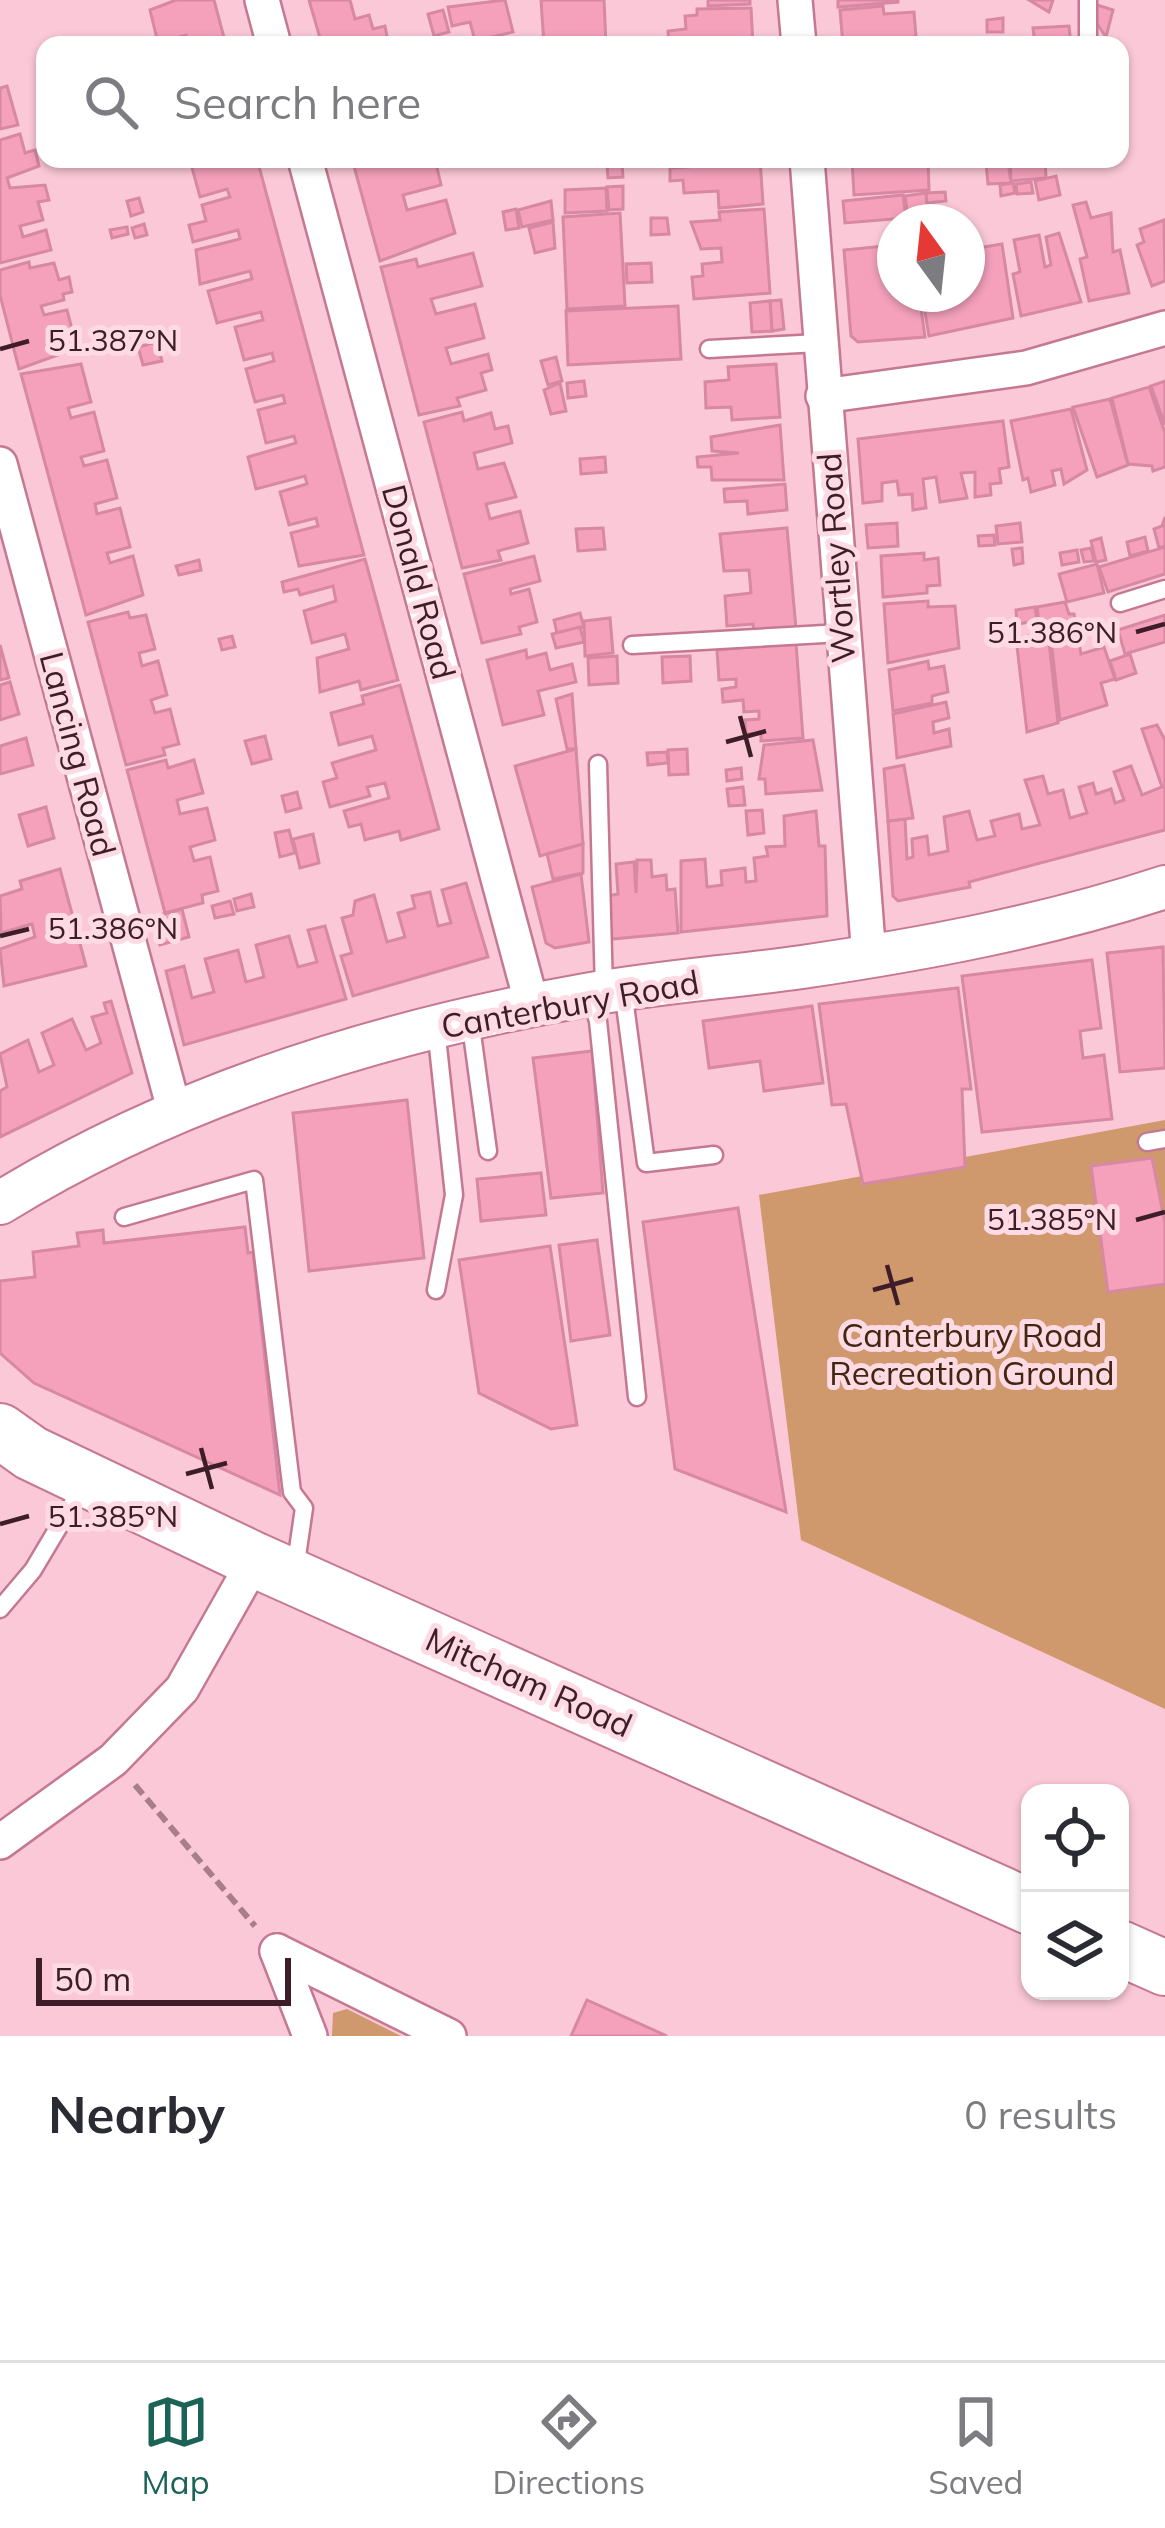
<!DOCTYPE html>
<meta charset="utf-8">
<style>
body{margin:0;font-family:Mulish,sans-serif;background:#f2f2f3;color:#2b2b33}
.controls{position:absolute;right:36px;bottom:36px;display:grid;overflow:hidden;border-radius:24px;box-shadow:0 3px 9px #0004}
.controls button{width:108px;height:108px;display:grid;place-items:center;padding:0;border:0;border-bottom:3px solid #e1e1e2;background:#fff;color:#2b2b33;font:60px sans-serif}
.compass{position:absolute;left:877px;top:204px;width:108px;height:108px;border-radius:50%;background:#fff;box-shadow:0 3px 9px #0004;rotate:345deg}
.scale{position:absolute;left:36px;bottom:30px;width:255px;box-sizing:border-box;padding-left:12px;border:6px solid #3d1e28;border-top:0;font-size:33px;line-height:42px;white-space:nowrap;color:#3d1e28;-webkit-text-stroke:9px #fddae4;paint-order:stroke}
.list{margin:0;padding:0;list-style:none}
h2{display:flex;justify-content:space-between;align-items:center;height:156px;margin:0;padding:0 48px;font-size:51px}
h2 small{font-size:39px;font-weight:400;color:#7c7c81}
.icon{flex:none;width:66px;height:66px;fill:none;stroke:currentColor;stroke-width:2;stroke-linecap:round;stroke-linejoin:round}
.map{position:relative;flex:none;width:1165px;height:2036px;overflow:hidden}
.search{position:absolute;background:#fff;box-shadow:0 3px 9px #0004;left:36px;right:36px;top:36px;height:132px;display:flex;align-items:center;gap:30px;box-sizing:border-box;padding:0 42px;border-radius:24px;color:#7c7c81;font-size:45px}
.sheet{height:324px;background:#fff}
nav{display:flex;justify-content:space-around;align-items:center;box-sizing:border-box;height:168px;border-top:3px solid #e1e1e2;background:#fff;font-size:33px;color:#7c7c81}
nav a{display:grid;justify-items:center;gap:6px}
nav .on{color:#1c6357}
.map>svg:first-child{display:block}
.green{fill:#d0996d}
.building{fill:#f5a1bc;stroke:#d788a2;stroke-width:3}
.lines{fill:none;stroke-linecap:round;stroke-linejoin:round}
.service-casing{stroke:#c57891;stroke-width:21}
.minor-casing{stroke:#c57891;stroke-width:38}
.tertiary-casing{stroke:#c57891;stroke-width:46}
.primary-casing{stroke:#c57891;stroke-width:58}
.path{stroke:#a87e8a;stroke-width:6;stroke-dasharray:12 6;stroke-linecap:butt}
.service{stroke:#fff;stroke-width:16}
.minor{stroke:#fff;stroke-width:33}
.tertiary{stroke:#fff;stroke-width:42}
.primary{stroke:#fff;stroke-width:54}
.ticks{fill:none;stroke:#3d1e28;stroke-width:4.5}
.labels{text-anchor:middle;stroke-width:10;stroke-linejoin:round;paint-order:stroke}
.street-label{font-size:33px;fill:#3d1e28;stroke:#fddae4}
.park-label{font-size:33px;fill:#422710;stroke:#fddae4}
.ticks-label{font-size:30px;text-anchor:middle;fill:#3d1e28;stroke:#fddae4;stroke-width:10;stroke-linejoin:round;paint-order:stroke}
</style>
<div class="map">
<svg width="1165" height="2036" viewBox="0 0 1165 2036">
<rect width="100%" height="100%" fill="#fbc8d7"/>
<g class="green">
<polygon points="1165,1120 1165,1709 801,1540 759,1195"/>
<polygon points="347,2009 401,2036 332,2036 333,2013"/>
</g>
<g class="building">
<polygon points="176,0 214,0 226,45 182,45 188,43 186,35 158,43 150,10"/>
<polygon points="309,0 350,0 355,19 369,15 373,29 385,26 388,41 322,45"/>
<polygon points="505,0 513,32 475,41 470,22 452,26 448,7"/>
<polygon points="541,0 604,0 606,45 544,45"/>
<polygon points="708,0 750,0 750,4 708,6"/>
<polygon points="838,0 898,0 898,2 838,7"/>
<polygon points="1029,0 1053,0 1049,12"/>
<polygon points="1094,4 1113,10 1106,37 1091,15"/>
<polygon points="883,6 884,14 914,12 916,37 886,40 887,45 843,45 840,10"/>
<polygon points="751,8 753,45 669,44 668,31 686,29 685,16 697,15 697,9"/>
<polygon points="443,10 449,32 434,36 428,14"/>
<polygon points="1003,18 1003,32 987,32 987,20"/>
<polygon points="1069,26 1071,45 1035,45 1033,28"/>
<polygon points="7,86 18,125 0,129 0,88"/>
<polygon points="20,134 25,153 35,150 39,166 7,178 10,188 45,185 49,200 38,202 43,220 20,226 23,237 46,230 51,250 0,263 0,140"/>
<polygon points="210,159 257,159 364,555 299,566 291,533 318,526 316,518 289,525 280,492 307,484 305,476 256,489 248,457 296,443 294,436 266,443 258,410 285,403 283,395 255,402 246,369 274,361 272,353 244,360 235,327 263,320 261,312 217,323 208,291 252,279 250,271 200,284 196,250 240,239 238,230 193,242 189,225 206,221 202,205 230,197 227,189 200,197 191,164"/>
<polygon points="352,159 435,159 441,185 403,195 407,210 446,200 455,233 380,261"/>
<polygon points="715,159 760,159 763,204 719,208 718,191 684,193 683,180 670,181 670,168 715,165"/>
<polygon points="852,159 928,160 929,190 854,195"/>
<polygon points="1010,159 1045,159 1046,178 1011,181"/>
<polygon points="1008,161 1011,183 988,184 986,163"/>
<polygon points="622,164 623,177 608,178 607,166"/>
<polygon points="1056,176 1060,195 1039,200 1035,181"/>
<polygon points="1031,182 1033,193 1017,194 1016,184"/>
<polygon points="1013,183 1015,193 1001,196 1000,185"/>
<polygon points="623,186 623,209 609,210 607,187"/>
<polygon points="606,188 607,211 565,213 565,190"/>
<polygon points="945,192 946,201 927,203 926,193"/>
<polygon points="926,193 927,210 907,211 905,196"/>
<polygon points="903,195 906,218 845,223 843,201"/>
<polygon points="139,198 143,212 131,216 127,201"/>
<polygon points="551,201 553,220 522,227 518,210"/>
<polygon points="1086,202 1091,218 1111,213 1113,252 1120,250 1129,293 1089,301 1080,259 1087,257 1073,205"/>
<polygon points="516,209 519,228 506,230 503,212"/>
<polygon points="764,209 770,293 694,299 692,277 703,276 702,264 722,262 721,248 701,249 691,222 720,220 719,212"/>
<polygon points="620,213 625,306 567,309 563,217"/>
<polygon points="651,218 667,218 669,234 651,235"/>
<polygon points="1164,220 1165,281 1152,286 1137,245 1144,242 1140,229"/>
<polygon points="553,222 555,248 535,253 529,228"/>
<polygon points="144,224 147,235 135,238 132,228"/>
<polygon points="127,227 128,234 112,238 110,230"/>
<polygon points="1059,233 1081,302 1021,316 1013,274 1020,272 1014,240 1039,235 1045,267 1051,265 1046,237"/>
<polygon points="1002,244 1013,318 929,336 922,295 967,294 969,269 981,266 978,248"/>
<polygon points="895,245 895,294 919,294 925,337 858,342 851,336 844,250"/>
<polygon points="473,253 482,286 431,299 436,314 475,304 484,338 446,348 451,364 488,354 492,370 481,373 486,390 457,398 460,406 419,415 381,267 416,259 418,267"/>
<polygon points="29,262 30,268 54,263 59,280 69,277 72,292 63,294 64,300 41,306 44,315 67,310 77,348 19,369 0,295 0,270"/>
<polygon points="651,263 652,282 627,283 626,264"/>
<polygon points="781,300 784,329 772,331 770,301"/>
<polygon points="770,301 772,331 752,332 750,303"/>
<polygon points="678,306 681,359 568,365 566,311"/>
<polygon points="157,342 162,361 143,365 138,347"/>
<polygon points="556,357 562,381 548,385 541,361"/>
<polygon points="81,364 91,402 68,408 71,418 94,412 104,451 81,457 84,466 107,460 117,498 95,504 97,514 120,508 130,547 107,553 110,563 133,556 143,595 86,615 21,374"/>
<polygon points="776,364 780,417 732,420 731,407 706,408 705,382 729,380 728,367"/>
<polygon points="584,381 586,396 568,398 567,383"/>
<polygon points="1165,381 1165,425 1151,386"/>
<polygon points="560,383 566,411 551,414 544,390"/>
<polygon points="1149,387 1165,433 1165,467 1153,471 1152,466 1128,464 1112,398"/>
<polygon points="1110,399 1128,465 1097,477 1073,407"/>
<polygon points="1071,409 1087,470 1064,484 1061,469 1052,471 1055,485 1031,492 1028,478 1023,480 1011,421"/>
<polygon points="462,412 464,421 491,413 495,429 508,426 512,443 474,453 478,469 504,463 516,497 486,504 490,519 520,511 528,543 498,551 501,560 462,568 424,422"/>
<polygon points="1003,421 1009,467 999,469 1001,483 990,484 991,495 975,497 975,472 961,473 967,498 940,502 936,477 923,479 926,508 913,510 912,494 899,495 897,481 882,483 882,501 863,503 858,439"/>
<polygon points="780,425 784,480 712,480 711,467 698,467 697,457 739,453 712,451 711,437"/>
<polygon points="605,457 606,472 581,474 580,459"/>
<polygon points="785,484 787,510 748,514 747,501 725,502 724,489"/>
<polygon points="1165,517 1165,546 1159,548 1154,529 1162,526"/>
<polygon points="897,523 898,546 868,548 866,525"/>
<polygon points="1020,523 1022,542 998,544 996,526"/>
<polygon points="603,528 605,549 578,551 576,529"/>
<polygon points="787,528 796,629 754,632 753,624 727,626 725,596 751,593 749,570 724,571 720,534"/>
<polygon points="994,535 995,545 979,546 978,536"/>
<polygon points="1145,537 1148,551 1130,556 1127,542"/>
<polygon points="1101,538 1106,560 1096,562 1091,541"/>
<polygon points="1165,547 1165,574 1108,592 1099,567"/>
<polygon points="1022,548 1023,563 1014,565 1012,549"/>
<polygon points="1091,548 1094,561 1084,562 1081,550"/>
<polygon points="1077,550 1079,562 1062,565 1060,553"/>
<polygon points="924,553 924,560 938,558 940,585 927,586 927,593 883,597 881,556"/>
<polygon points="534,556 540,581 510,589 511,594 529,589 537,622 519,627 521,634 482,643 464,574"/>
<polygon points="365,559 398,680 361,690 359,681 320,692 317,658 349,649 345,634 312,643 304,611 336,601 333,586 300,595 298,589 284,592 282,582"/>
<polygon points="199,560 201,570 179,575 176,566"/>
<polygon points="1097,564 1104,593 1067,602 1059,574"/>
<polygon points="928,601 928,607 955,606 959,648 888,663 884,604"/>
<polygon points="1065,602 1069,614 1074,614 1081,654 1104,647 1115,679 1101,683 1107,705 1060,720 1050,630 1040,631 1037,607"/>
<polygon points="1035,607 1037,621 1017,624 1016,610"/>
<polygon points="128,612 130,618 146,615 155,649 139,653 142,666 158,661 167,695 151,700 155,713 170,709 179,744 163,748 165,755 126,765 88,622"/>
<polygon points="580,613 584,627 557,633 554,620"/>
<polygon points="1165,615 1165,642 1125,654 1118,630"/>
<polygon points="610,618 613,653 585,656 584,621"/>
<polygon points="580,627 584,642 556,648 552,634"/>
<polygon points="1048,633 1058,723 1027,732 1016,638"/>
<polygon points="232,636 235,647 222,650 219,639"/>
<polygon points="796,643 803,738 761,741 761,733 746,734 745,720 759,719 759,711 744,712 743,700 723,702 722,689 736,687 736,679 719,680 717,650"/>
<polygon points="0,645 9,678 0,680"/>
<polygon points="526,650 527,658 546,653 550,670 572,664 576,682 538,691 544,715 503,725 487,660"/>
<polygon points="1130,654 1136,673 1116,680 1110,661"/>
<polygon points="617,656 618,683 589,685 588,658"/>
<polygon points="690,656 691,681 663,683 662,657"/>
<polygon points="928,661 929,669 944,666 948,692 932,696 932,703 893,711 889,670"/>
<polygon points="10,682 19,714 0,720 0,685"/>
<polygon points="400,685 439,829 401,840 399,831 365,840 361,824 349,827 344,811 389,798 385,783 367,787 370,796 330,807 323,782 337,778 332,763 376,750 372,736 339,745 331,713 364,704 362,696"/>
<polygon points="572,694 576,749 567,749 556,699"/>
<polygon points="946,702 949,718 933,722 934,733 949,729 951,746 897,758 893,714"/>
<polygon points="1157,725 1165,740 1165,830 969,882 970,887 898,901 893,896 888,821 905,819 907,859 913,857 912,839 927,836 929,855 948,851 944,817 969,811 977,840 995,836 991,821 1019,814 1022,829 1040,825 1025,780 1043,776 1048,794 1063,790 1070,818 1087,813 1079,787 1093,783 1096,794 1111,789 1115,803 1124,800 1114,772 1131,766 1142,795 1162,787 1142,729"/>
<polygon points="265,736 271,759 252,764 245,741"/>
<polygon points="26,738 33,765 0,774 0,746"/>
<polygon points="813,740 822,790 766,794 765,779 759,779 764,745"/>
<polygon points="576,749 583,844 540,856 515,766"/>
<polygon points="687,749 688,774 669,775 668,750"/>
<polygon points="667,752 668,763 648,765 647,753"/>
<polygon points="166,760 168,768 194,760 203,793 177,800 180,814 207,808 215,840 190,847 194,861 210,857 218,891 202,895 203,903 165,913 127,770"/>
<polygon points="904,765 913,818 888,821 884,769"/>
<polygon points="741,768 742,779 727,781 726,770"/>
<polygon points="743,787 745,805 729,806 727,789"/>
<polygon points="297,792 301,808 286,812 282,796"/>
<polygon points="46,807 54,838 28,846 19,815"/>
<polygon points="762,810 764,833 748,835 746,811"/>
<polygon points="816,811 819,846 825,846 827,916 681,932 681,861 705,859 707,887 722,885 721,871 745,868 746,882 756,881 754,858 768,856 766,847 785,846 784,816"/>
<polygon points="289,830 295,853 280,857 275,833"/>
<polygon points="313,834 319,863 300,868 293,839"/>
<polygon points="583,844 583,873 553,879 547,854"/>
<polygon points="637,860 651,860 652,877 666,875 667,890 675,889 678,933 612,939 608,896 618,894 616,864 634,862 636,893"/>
<polygon points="60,869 86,966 4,986 0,949 35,937 32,924 1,933 0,896 22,889 20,881"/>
<polygon points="581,874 589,942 555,948 546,943 532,887"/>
<polygon points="466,883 488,957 353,996 341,956 352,953 342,918 353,915 355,901 374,895 387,942 405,937 398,913 415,908 412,896 430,892 438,926 451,923 442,890"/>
<polygon points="251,894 254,907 237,911 234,899"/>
<polygon points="230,901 234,914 215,918 212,906"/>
<polygon points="182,909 189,937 160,945 152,917"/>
<polygon points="325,926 346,999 184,1045 166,971 184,966 192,998 214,992 205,959 238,950 246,982 264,977 256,945 289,936 298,967 317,962 308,930"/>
<polygon points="1163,947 1165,1068 1120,1072 1107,953"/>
<polygon points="1092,960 1101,1028 1080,1031 1083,1058 1104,1055 1112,1119 982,1132 962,976"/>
<polygon points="958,988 971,1089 962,1089 965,1167 863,1184 846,1104 832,1105 819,1004"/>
<polygon points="111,1001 132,1073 0,1137 0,1091 7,1087 0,1054 28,1040 39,1072 54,1065 42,1033 72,1019 86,1050 101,1043 92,1017 107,1013 104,1003"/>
<polygon points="812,1006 823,1083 764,1091 760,1061 709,1068 703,1021"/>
<polygon points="592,1051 603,1193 551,1198 533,1058"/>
<polygon points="407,1100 424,1258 309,1271 293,1113"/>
<polygon points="1152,1158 1165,1223 1165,1284 1108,1292 1091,1166"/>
<polygon points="541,1173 546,1215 481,1221 477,1179"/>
<polygon points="738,1208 786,1512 675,1469 643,1222"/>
<polygon points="245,1227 248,1253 253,1252 280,1495 34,1383 0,1353 0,1281 35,1277 33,1252 79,1246 77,1233 103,1230 104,1243"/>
<polygon points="597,1240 610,1335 571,1341 559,1245"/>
<polygon points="550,1246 577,1425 551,1429 479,1393 459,1260"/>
<polygon points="587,2000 667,2036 571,2036"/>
</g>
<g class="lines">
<g class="service-casing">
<g id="service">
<polyline points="1088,45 1088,0"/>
<polyline points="709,349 819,343"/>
<polyline points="1120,603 1165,589"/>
<polyline points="632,645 842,633"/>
<polyline points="598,764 604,991"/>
<polyline points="623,990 646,1163 714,1155"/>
<polyline points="590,995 598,1021 637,1397"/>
<polyline points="470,1019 488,1151"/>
<polyline points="436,1028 454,1195 436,1290"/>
<polyline points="1147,1142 1165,1139"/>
<polyline points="124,1217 254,1180 292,1492 304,1508 295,1570"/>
<polyline points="0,1609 33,1570 83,1486"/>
</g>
</g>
<g class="minor-casing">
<g id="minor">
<polyline points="262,0 274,45"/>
<polyline points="795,0 799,45"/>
<polyline points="305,159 532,1005"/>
<polyline points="807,159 869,957"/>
<polyline points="823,396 1026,368 1165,328"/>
<polyline points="0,464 175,1113"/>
<polyline points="0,1842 113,1760 182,1689 255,1560"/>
<polyline points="277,1951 449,2036"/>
<polyline points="277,1951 310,2036"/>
</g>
</g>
<g class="tertiary-casing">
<path id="tertiary" d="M0 1203C177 1094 383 1031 586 995 658 982 731 977 802 967 925 949 1047 926 1165 887"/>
</g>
<g class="primary-casing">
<g id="primary">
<polyline points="0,1431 31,1453 255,1560 1030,1907"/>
<polyline points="1120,1948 1165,1968"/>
</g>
</g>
<polyline class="path" points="135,1785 255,1926"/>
<use href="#service" class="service"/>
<use href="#minor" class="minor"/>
<use href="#tertiary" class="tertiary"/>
<use href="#primary" class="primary"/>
</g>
<path class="ticks" d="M0 349 29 341M1136 632 1165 624M740 716 751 757M726 742 766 731M0 936 29 929M1136 1220 1165 1212M887 1265 898 1305M873 1290 913 1279M201 1448 212 1489M186 1474 227 1463M0 1524 29 1516"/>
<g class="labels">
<g class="street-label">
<text transform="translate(836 558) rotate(-94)" y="12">Wortley Road</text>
<text transform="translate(419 582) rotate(75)" y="12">Donald Road</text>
<text transform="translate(78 754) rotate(75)" y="12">Lancing Road</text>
<text transform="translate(570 1004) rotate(-10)" y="12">Canterbury Road</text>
<text transform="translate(529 1682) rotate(24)" y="12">Mitcham Road</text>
</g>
<g class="park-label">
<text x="972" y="1347">Canterbury Road<tspan x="972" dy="38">Recreation Ground</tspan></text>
</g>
</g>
<g class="ticks-label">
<text x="113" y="351">51.387°N</text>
<text x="1052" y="643">51.386°N</text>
<text x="113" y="939">51.386°N</text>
<text x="1052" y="1230">51.385°N</text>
<text x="113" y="1527">51.385°N</text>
</g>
</svg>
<div class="controls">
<button><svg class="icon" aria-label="locate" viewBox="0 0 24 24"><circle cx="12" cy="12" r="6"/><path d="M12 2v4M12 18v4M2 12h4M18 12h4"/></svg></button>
<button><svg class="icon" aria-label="layers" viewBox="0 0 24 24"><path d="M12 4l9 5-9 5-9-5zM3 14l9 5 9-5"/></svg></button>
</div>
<svg class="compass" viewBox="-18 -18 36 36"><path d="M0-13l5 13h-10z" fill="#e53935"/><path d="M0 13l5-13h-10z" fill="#7c7c81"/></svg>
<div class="scale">50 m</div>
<div class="search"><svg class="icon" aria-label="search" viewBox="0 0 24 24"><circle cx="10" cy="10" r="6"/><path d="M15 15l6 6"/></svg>Search here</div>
</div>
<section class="sheet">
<h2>Nearby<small>0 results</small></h2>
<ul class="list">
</ul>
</section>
<nav>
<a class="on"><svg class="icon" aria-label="map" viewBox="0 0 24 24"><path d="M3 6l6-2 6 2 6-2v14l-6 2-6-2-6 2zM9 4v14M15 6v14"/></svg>Map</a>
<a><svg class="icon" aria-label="directions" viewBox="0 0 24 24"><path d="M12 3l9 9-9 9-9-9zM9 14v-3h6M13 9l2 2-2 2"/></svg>Directions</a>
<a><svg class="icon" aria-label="saved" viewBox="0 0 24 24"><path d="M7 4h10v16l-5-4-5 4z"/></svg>Saved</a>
</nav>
